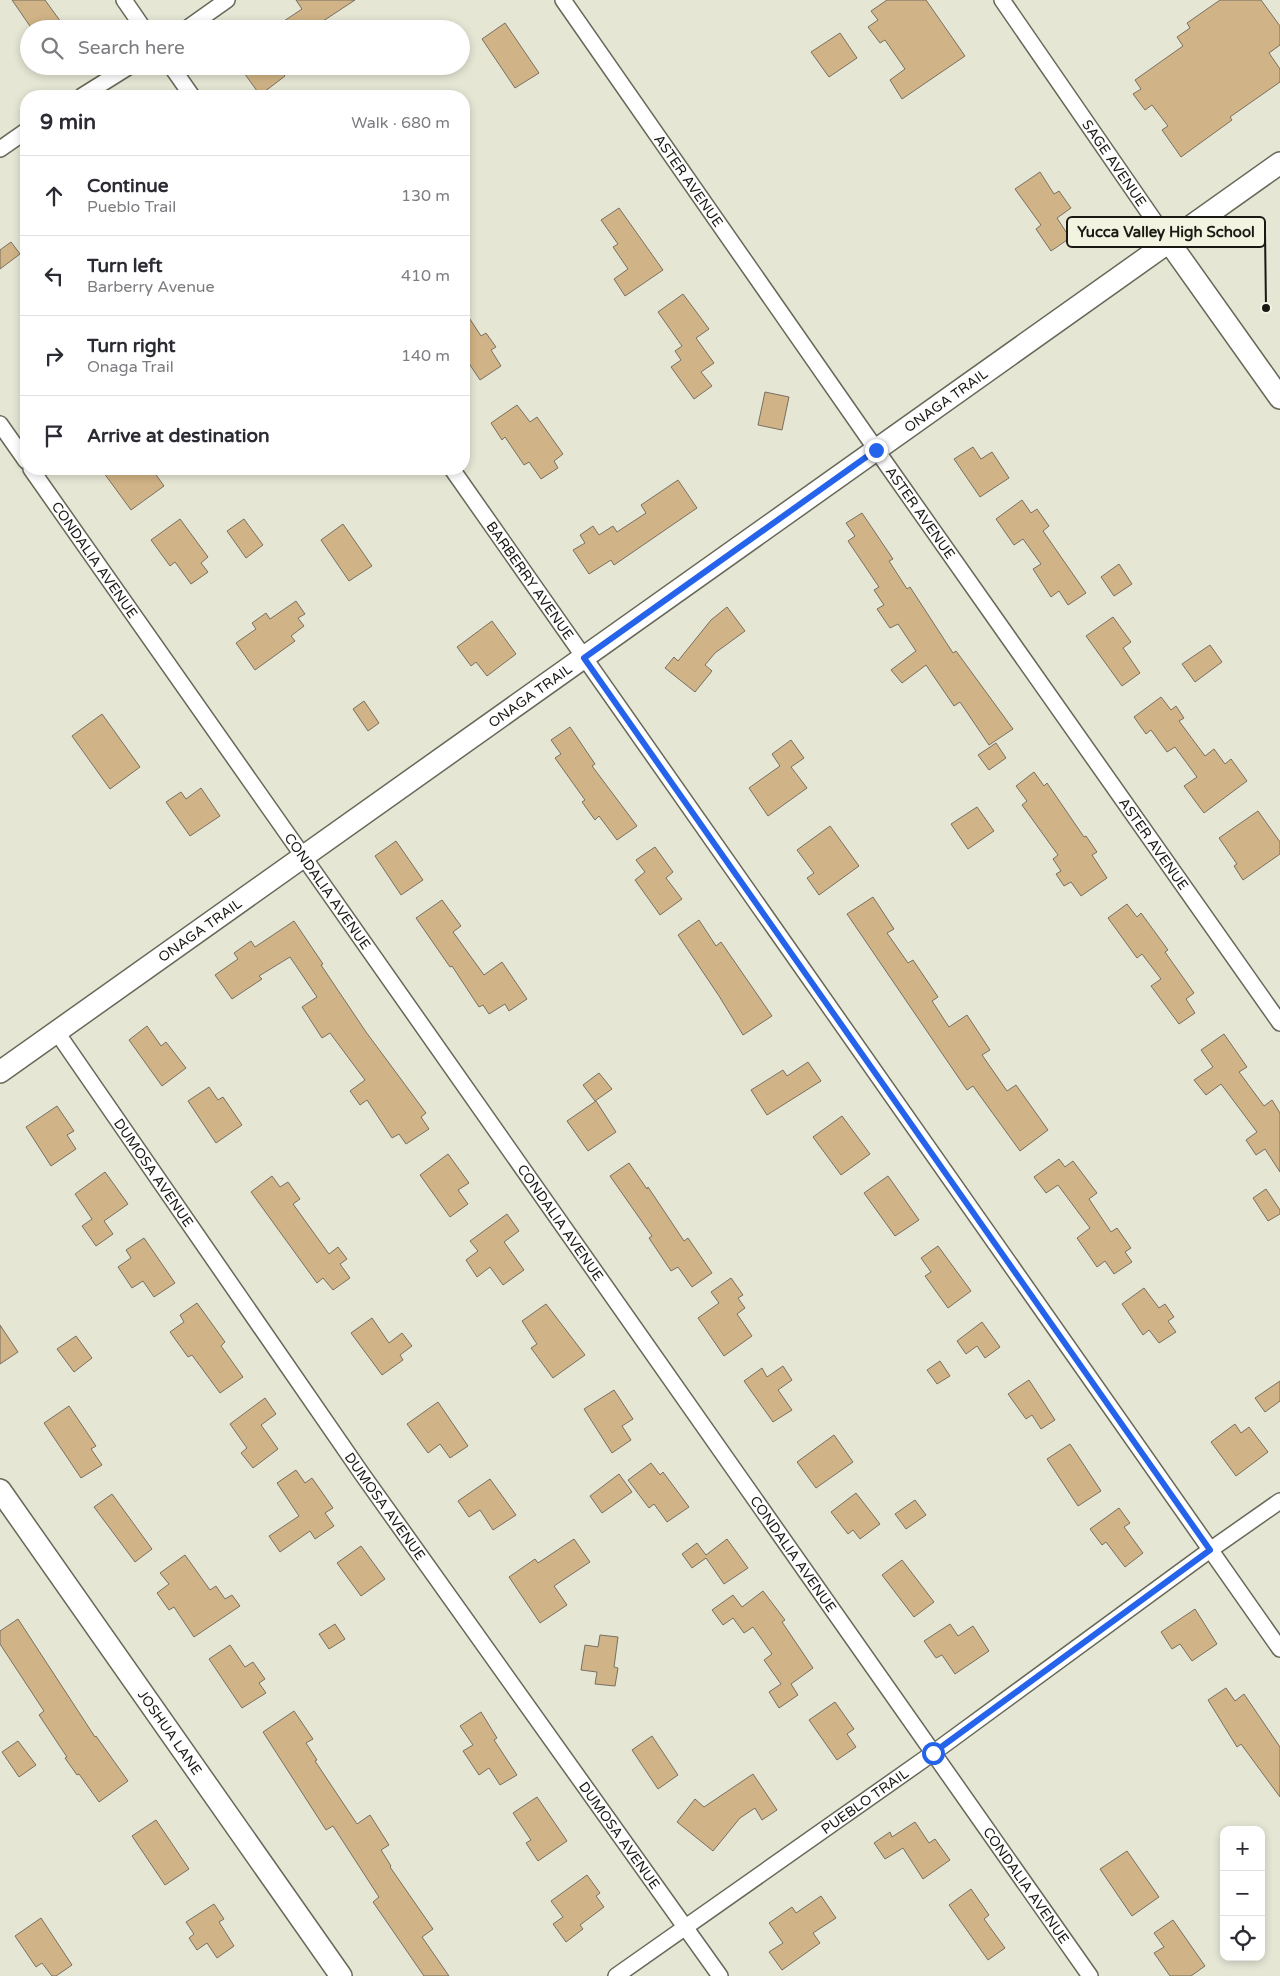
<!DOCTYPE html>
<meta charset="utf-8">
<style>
body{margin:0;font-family:"Varela Round",sans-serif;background:#f7f7f7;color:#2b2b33}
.controls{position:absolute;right:15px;bottom:15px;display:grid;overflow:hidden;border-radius:10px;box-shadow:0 2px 8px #0003}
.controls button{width:45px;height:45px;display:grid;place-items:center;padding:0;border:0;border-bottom:1px solid #e1e1e2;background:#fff;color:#2b2b33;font:25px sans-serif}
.stop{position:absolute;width:15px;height:15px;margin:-11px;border:4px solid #2563eb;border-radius:50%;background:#fff}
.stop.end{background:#2563eb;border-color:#fff;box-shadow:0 1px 5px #0008}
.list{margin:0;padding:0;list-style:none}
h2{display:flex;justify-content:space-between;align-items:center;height:65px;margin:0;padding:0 20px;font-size:21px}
h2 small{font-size:16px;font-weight:400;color:#7c7c81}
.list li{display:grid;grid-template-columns:32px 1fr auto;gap:15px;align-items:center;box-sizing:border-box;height:80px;padding:0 20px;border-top:1px solid #e1e1e2}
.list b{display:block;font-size:19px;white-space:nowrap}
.list p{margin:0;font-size:16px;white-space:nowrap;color:#7c7c81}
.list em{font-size:16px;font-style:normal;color:#7c7c81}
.icon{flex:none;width:28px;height:28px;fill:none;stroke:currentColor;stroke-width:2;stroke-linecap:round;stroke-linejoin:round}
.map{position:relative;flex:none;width:1280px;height:1976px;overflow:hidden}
.search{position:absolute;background:#fff;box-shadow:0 2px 8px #0003;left:20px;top:20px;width:450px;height:55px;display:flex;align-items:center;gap:12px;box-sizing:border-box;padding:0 18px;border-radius:28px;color:#7c7c81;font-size:19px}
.panel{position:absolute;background:#fff;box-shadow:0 2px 8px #0003;left:20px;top:90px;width:450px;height:385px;border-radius:20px}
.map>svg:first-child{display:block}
.building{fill:#d0b386;stroke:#797062}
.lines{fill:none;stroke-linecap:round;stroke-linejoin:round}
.street-casing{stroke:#676858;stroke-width:18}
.secondary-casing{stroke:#676858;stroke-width:24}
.street{stroke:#fff;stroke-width:15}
.secondary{stroke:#fff;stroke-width:21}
.route{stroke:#2563eb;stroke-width:6}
.labels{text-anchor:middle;stroke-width:4.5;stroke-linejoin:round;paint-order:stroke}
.street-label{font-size:14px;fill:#191913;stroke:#f2f3e1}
.leader{fill:none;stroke:#191913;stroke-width:2}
.callout-dot{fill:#191913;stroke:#f2f3e1;stroke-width:2}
.callout{fill:#f2f3e1;stroke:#191913;stroke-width:2}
.callout-label{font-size:15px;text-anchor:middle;font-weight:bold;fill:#191913}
</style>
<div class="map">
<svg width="1280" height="1976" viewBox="0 0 1280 1976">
<rect width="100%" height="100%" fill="#e5e6d4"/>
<g class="building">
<polygon points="12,0 45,0 66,29 32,29"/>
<polygon points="296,0 355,0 311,29 272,29 302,9"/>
<polygon points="887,0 926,0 965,56 902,99 890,80 905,69 885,40 880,43 868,27 878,20 871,11"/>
<polygon points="1220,0 1261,0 1280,26 1280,45 1269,53 1280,69 1280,82 1230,117 1232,120 1181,157 1162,130 1168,126 1152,105 1145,110 1133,94 1141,89 1135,80 1183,46 1177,37 1190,28 1187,23"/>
<polygon points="505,23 539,73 515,88 482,39"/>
<polygon points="840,33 857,58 829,77 811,52"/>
<polygon points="239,66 278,66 285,76 260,95"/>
<polygon points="1040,172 1054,194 1059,191 1071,208 1057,218 1070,238 1051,251 1036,229 1041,225 1015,189"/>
<polygon points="619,208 663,270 625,296 614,279 628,269 613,247 618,244 601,220"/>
<polygon points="11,242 20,254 0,269 0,250"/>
<polygon points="683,294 709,329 696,338 714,363 701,372 712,386 694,399 671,367 681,360 675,351 682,346 658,312"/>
<polygon points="464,310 481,336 486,333 496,347 491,350 501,366 480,380 464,356"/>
<polygon points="765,392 789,397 782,430 758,425"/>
<polygon points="517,405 530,422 537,417 563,454 554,461 558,468 541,479 529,462 524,465 505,437 502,440 491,423"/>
<polygon points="973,447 981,459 992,452 1009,478 980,497 954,459"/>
<polygon points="101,469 152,469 164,486 131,510"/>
<polygon points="678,480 697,508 614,565 611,560 589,574 573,550 585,543 580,535 593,526 599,535 613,526 617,532 646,513 641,505"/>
<polygon points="1022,500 1031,513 1037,509 1049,526 1043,531 1086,593 1068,605 1059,591 1051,597 1033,569 1041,564 1023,539 1014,545 996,519"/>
<polygon points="862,513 893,559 889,561 907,589 910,587 953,653 956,651 1013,729 989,745 960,702 954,706 926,665 902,683 891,670 916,651 898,624 890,628 877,609 884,605 874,590 879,587 848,541 855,536 846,523"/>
<polygon points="180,519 208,557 201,563 208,572 191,584 175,562 170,566 151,540"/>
<polygon points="244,519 263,545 246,558 227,531"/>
<polygon points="343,524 372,566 349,581 321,540"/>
<polygon points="1119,564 1132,584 1114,596 1101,577"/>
<polygon points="296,601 305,614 298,618 304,626 291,636 295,641 255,670 236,643 256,629 252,623 266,613 270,619"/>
<polygon points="727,607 745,631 715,653 705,665 712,671 695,692 665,668 674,657 678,661 711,620"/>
<polygon points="1113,617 1131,642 1123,648 1140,673 1122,686 1086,636"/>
<polygon points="492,621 516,654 487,676 476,662 471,666 457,647"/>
<polygon points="1210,645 1222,662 1195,682 1182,664"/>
<polygon points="1161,697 1171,710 1176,706 1184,718 1179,721 1205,756 1214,749 1225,764 1231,759 1247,781 1204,813 1184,786 1197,777 1175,747 1167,752 1151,730 1146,734 1134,717"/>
<polygon points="364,701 379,723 368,731 353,709"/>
<polygon points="102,714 140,767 110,789 72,736"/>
<polygon points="570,727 595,764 592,766 637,826 617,840 599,816 595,820 582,802 585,800 555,758 561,754 551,740"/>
<polygon points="791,740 804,758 791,767 807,788 768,816 749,788 780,766 772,754"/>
<polygon points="996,743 1006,758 989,770 978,755"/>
<polygon points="1034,772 1044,786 1047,783 1084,837 1086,836 1097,852 1092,855 1107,878 1081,896 1071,882 1064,886 1056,874 1061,871 1053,859 1058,855 1022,805 1027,801 1016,786"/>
<polygon points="201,788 220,816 190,836 166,802 181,792 186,799"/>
<polygon points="977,807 994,831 968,849 951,824"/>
<polygon points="1258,811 1280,842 1280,854 1243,880 1234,866 1237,864 1219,838"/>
<polygon points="830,826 859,866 819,895 807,878 814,873 797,850"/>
<polygon points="396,841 423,880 401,895 375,856"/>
<polygon points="655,847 673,872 666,878 682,899 660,915 635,880 645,872 636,860"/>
<polygon points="873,897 894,929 887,933 908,963 913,960 938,997 932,1001 949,1027 967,1015 990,1050 982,1055 1007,1091 1016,1085 1048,1130 1020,1151 973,1086 967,1090 847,914"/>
<polygon points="442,900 461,926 453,932 484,975 502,962 527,999 509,1011 505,1004 489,1014 483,1005 479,1007 452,966 450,967 416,918"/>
<polygon points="1127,904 1137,917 1141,913 1168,950 1165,952 1194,993 1186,999 1195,1013 1179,1024 1151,986 1161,979 1142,954 1137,958 1108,918"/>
<polygon points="699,920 716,946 721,942 772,1016 743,1035 719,996 678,935"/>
<polygon points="294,921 323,964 321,965 366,1032 426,1113 421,1117 429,1129 406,1144 399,1134 392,1138 367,1100 360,1105 350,1091 365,1080 330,1033 322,1038 302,1007 317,997 290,957 259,976 262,979 232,999 215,975 238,959 234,953 251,941 255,947"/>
<polygon points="147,1026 161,1046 166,1042 186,1068 162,1086 129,1040"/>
<polygon points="1224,1034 1247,1067 1239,1072 1264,1106 1272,1100 1280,1113 1280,1172 1265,1149 1256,1155 1246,1140 1257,1132 1221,1084 1206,1095 1194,1080 1213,1067 1201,1050"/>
<polygon points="808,1062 821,1081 767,1115 751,1090 783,1070 787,1076"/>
<polygon points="599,1073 612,1089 595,1101 583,1085"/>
<polygon points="209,1087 218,1100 223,1097 242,1125 216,1143 188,1101"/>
<polygon points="596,1101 616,1132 588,1151 567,1121"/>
<polygon points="57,1106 74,1131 67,1135 76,1149 51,1166 26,1127"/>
<polygon points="842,1116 870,1154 841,1175 813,1137"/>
<polygon points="448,1154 469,1183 458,1190 468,1204 450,1217 420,1175"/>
<polygon points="1059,1159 1065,1167 1073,1161 1097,1193 1089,1199 1111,1232 1117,1228 1131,1248 1125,1252 1132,1262 1114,1274 1105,1261 1097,1267 1077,1238 1090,1228 1058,1185 1046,1193 1034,1177"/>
<polygon points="629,1163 647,1189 648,1187 684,1241 688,1238 712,1273 692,1287 678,1267 671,1271 649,1238 652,1236 610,1176"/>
<polygon points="105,1172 128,1204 104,1221 113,1234 96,1246 82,1226 92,1219 75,1194"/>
<polygon points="272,1176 280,1187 288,1182 300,1199 293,1204 329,1254 338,1247 347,1259 340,1264 350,1278 333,1290 323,1278 317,1283 251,1192"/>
<polygon points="888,1176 919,1220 895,1236 864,1193"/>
<polygon points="1266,1189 1280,1210 1280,1214 1268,1221 1253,1198"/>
<polygon points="507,1214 519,1231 504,1242 524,1270 503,1285 490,1267 477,1277 466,1260 478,1251 470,1241"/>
<polygon points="144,1238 175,1283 154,1297 143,1281 132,1288 118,1267 131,1258 126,1250"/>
<polygon points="938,1246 971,1291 948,1308 925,1276 931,1272 921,1258"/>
<polygon points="731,1278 743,1295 738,1298 745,1308 737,1314 752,1336 724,1356 698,1318 719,1303 711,1292"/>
<polygon points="1144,1288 1159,1308 1165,1304 1174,1317 1168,1321 1176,1332 1159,1343 1149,1330 1143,1335 1122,1304"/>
<polygon points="197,1303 225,1342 221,1346 243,1377 220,1393 192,1355 188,1357 170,1332 184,1322 180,1315"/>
<polygon points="546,1304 585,1355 553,1378 531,1348 537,1344 522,1321"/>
<polygon points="372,1318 389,1343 402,1333 412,1346 400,1355 403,1360 382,1375 351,1333"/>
<polygon points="982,1322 1000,1347 985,1358 977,1346 966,1354 957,1341"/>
<polygon points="0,1325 18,1352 0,1364"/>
<polygon points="76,1336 92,1358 74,1372 57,1349"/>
<polygon points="940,1361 950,1376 937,1384 927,1370"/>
<polygon points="783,1366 792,1380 778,1390 792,1410 773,1422 744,1381 762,1368 767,1377"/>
<polygon points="1029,1380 1055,1420 1041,1429 1032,1415 1026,1419 1008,1394"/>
<polygon points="1280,1381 1280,1401 1265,1412 1255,1398"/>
<polygon points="614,1390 633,1419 622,1426 631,1440 612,1453 584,1409"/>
<polygon points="265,1398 276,1414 261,1425 278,1449 253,1468 241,1453 247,1448 230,1424"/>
<polygon points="438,1402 468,1446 450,1458 440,1444 428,1453 407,1424"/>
<polygon points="69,1406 96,1446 91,1449 102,1465 81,1478 44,1423"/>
<polygon points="1235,1424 1241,1433 1249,1427 1268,1452 1236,1476 1211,1442"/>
<polygon points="834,1435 853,1462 816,1488 797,1462"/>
<polygon points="1070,1444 1101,1491 1078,1506 1047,1459"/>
<polygon points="651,1463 660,1475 663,1472 689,1507 667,1522 654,1504 649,1508 628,1480"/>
<polygon points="296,1470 305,1483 312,1478 333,1508 325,1513 334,1526 315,1539 310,1531 280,1552 269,1536 299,1516 277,1483"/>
<polygon points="619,1474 632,1492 602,1513 590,1496"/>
<polygon points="490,1479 516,1515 493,1530 480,1510 469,1517 458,1501"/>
<polygon points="856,1493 880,1524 860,1539 853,1530 848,1534 831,1512"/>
<polygon points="112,1494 152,1549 135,1562 94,1507"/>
<polygon points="915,1500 926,1515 906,1529 895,1514"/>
<polygon points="1119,1508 1130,1523 1124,1527 1143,1553 1125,1567 1106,1542 1102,1545 1090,1529"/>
<polygon points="574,1539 590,1562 554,1586 567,1605 540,1623 509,1577 535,1559 538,1563"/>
<polygon points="727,1539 748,1568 724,1584 706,1558 692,1568 682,1554 697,1543 706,1555"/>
<polygon points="361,1546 385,1579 361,1596 337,1563"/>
<polygon points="185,1555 210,1590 216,1586 225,1599 232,1595 240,1606 194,1637 174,1607 169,1610 157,1593 169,1584 160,1573"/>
<polygon points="902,1560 934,1602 914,1617 882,1575"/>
<polygon points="763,1591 785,1620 782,1622 813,1668 791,1684 798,1695 779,1708 769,1692 781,1684 764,1660 772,1654 753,1627 744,1633 733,1618 723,1625 712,1610 733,1595 742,1607"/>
<polygon points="1195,1609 1217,1644 1192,1661 1180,1644 1172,1649 1161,1632"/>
<polygon points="18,1619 95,1737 96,1736 128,1781 99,1802 79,1774 77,1775 65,1758 67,1757 39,1715 44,1711 0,1644 0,1631"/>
<polygon points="335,1624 345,1639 329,1649 319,1634"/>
<polygon points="950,1624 958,1636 973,1626 989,1651 955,1674 942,1655 936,1658 924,1641"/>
<polygon points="600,1635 618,1637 614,1667 618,1668 615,1686 595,1684 597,1672 581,1670 585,1645 598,1647"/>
<polygon points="230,1645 245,1667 253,1662 265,1679 259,1683 266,1693 242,1708 209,1659"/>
<polygon points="1226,1688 1235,1701 1244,1694 1280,1747 1280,1797 1241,1744 1237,1747 1208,1700"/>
<polygon points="835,1702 854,1729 847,1734 856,1747 837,1760 809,1720"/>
<polygon points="294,1711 313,1739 306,1743 317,1760 315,1761 357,1824 370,1815 389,1845 381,1850 391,1866 390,1867 433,1929 422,1937 449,1976 424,1976 373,1902 379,1897 333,1826 326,1830 263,1732"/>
<polygon points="481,1712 497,1738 494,1740 517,1775 500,1785 489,1768 479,1775 463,1751 473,1745 460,1726"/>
<polygon points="652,1736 678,1775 658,1789 632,1750"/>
<polygon points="18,1741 36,1765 19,1777 2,1752"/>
<polygon points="753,1774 777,1810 762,1820 755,1808 740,1818 713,1851 677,1822 695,1799 704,1807"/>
<polygon points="537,1797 567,1841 538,1861 526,1843 531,1840 513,1813"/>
<polygon points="156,1820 189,1869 165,1885 132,1836"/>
<polygon points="915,1822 929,1843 935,1839 950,1860 923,1879 903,1848 885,1859 874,1843 890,1832 892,1837"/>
<polygon points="1127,1851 1159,1897 1132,1916 1100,1869"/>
<polygon points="587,1875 600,1893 596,1896 604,1907 580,1925 583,1929 566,1942 553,1924 563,1917 551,1901"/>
<polygon points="971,1889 989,1915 984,1919 1005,1948 988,1960 949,1905"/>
<polygon points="821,1896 836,1918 813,1933 820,1943 782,1970 769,1952 783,1943 769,1923 792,1907 796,1913"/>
<polygon points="214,1904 224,1919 219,1922 234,1946 217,1958 207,1943 197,1950 189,1938 194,1934 186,1922"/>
<polygon points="41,1918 72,1965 56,1976 52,1976 42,1963 36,1967 15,1936"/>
<polygon points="1173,1920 1205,1966 1191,1976 1170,1976 1154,1953 1164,1947 1154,1933"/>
</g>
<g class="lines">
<g class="street-casing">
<g id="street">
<polyline points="124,0 144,29"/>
<path id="s1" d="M563 0 887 465 1280 1023"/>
<path id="s2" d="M1002 0 1169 242"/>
<polyline points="186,29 227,0"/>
<polyline points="171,66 192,96"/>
<polyline points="82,96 130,66"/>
<polyline points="0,149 26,131"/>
<polyline points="0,424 26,461"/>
<path id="s3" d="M31 469 1090 1976"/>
<path id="s4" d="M452 469 1280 1649"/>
<path id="s5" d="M56 1031 362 1474 720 1976"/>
<path id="s6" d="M616 1976 933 1753 1210 1550 1280 1501"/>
</g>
</g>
<g class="secondary-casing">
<g id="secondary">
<polyline points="1169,242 1280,398"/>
<path id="s7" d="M0 1072 1280 163"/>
<path id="s8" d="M0 1490 341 1976"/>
</g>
</g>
<use href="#street" class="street"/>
<use href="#secondary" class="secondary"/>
</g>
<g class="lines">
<polyline class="route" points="876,450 584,658 1210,1550 933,1753"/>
</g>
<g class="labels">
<g class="street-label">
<text dy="5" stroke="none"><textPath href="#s2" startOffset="198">SAGE AVENUE</textPath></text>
<text dy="5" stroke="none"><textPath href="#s1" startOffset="220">ASTER AVENUE</textPath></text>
<text dy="5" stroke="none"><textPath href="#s7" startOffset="1160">ONAGA TRAIL</textPath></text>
<text dy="5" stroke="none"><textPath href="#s1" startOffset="625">ASTER AVENUE</textPath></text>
<text dy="5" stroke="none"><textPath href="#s3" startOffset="111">CONDALIA AVENUE</textPath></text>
<text dy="5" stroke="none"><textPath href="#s4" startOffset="136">BARBERRY AVENUE</textPath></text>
<text dy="5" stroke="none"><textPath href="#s7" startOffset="650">ONAGA TRAIL</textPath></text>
<text dy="5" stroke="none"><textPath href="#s1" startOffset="1030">ASTER AVENUE</textPath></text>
<text dy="5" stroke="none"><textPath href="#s3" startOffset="516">CONDALIA AVENUE</textPath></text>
<text dy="5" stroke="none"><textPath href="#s7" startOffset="245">ONAGA TRAIL</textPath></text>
<text dy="5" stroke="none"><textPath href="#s5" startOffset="172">DUMOSA AVENUE</textPath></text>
<text dy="5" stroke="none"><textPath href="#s3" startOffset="921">CONDALIA AVENUE</textPath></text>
<text dy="5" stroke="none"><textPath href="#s5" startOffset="578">DUMOSA AVENUE</textPath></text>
<text dy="5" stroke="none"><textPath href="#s3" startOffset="1326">CONDALIA AVENUE</textPath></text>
<text dy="5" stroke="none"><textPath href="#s8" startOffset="296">JOSHUA LANE</textPath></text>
<text dy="5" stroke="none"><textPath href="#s6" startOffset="304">PUEBLO TRAIL</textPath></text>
<text dy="5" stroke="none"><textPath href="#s5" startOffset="982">DUMOSA AVENUE</textPath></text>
<text dy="5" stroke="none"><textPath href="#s3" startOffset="1731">CONDALIA AVENUE</textPath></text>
</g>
</g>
<path class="leader" d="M1266 308L1265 232"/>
<circle class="callout-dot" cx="1266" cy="308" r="5"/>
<rect class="callout" x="1067" y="217" width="198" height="30" rx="5"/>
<g class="callout-label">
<text x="1166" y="237">Yucca Valley High School</text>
</g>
</svg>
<div class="controls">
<button>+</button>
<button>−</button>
<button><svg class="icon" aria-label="locate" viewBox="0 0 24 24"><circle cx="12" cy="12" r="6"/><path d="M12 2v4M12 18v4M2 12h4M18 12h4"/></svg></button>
</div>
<div class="stop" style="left:933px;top:1753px"></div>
<div class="stop end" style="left:876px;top:450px"></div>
<div class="search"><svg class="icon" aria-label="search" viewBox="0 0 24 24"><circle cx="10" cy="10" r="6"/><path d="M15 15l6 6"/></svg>Search here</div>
<section class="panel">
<h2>9 min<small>Walk · 680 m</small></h2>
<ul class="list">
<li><svg class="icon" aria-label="ahead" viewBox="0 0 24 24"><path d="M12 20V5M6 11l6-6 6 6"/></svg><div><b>Continue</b><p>Pueblo Trail</p></div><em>130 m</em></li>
<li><svg class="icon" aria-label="left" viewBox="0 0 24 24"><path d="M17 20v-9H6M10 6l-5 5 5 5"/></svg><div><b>Turn left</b><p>Barberry Avenue</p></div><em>410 m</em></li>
<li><svg class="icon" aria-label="right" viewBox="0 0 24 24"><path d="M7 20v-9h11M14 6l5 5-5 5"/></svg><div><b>Turn right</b><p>Onaga Trail</p></div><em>140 m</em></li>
<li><svg class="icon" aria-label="arrive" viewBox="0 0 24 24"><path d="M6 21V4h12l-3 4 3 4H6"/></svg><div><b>Arrive at destination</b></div></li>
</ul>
</section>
</div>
